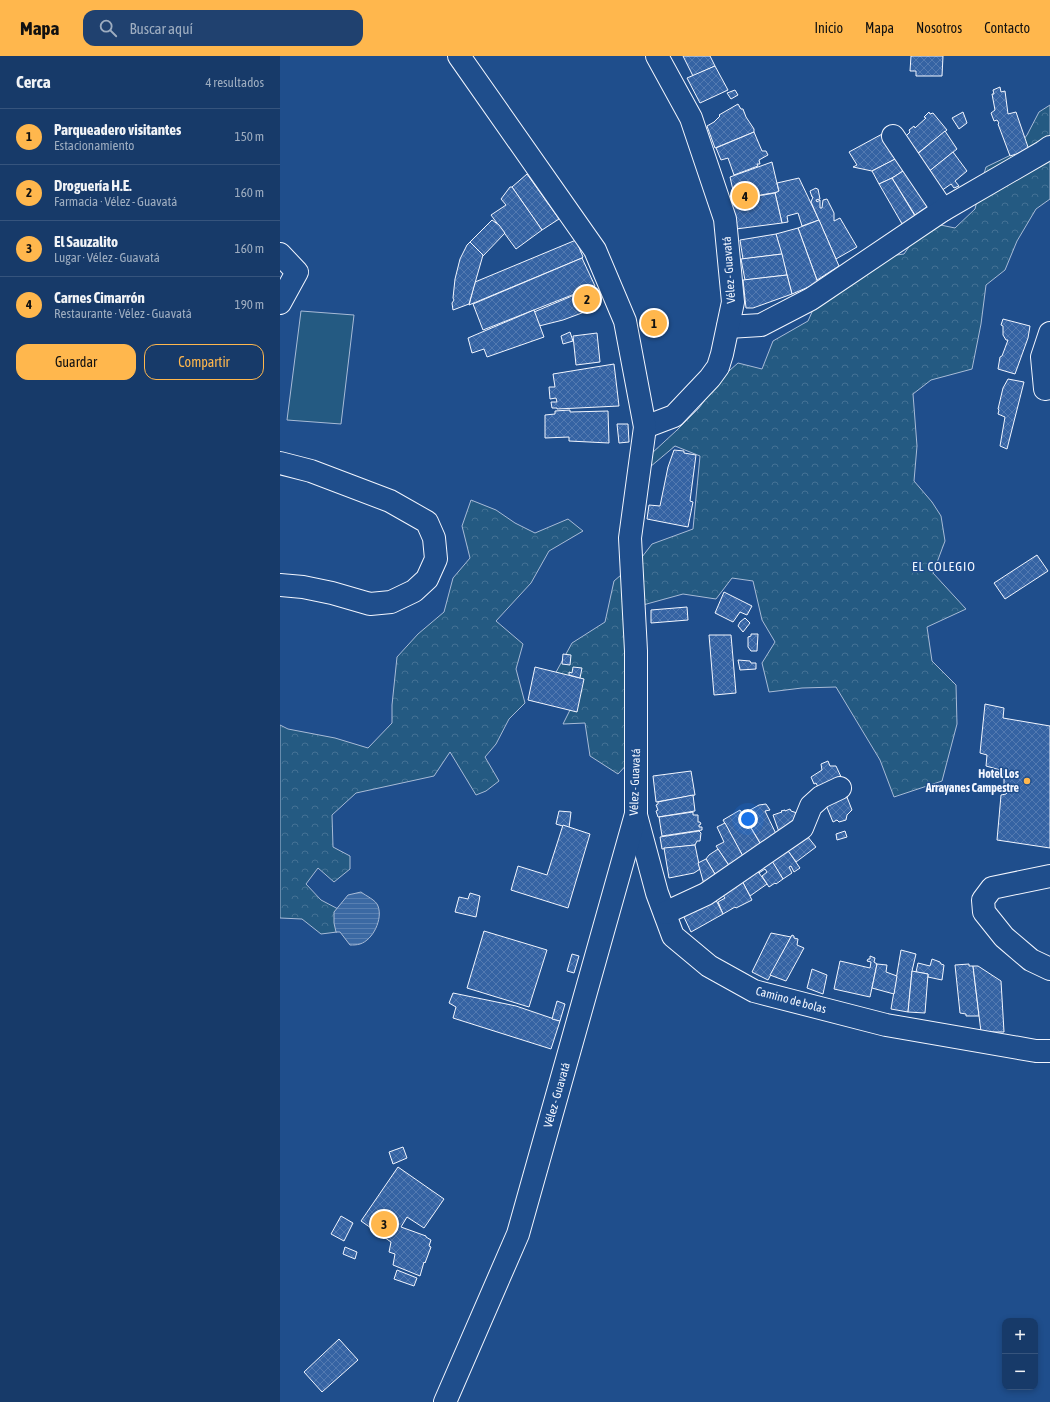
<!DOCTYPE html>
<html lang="es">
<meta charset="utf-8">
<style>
body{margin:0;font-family:"Asap Condensed",sans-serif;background:#20416f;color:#f1f3f6}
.controls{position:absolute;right:12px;bottom:12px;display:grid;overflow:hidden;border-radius:8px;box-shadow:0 2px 6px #0003}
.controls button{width:36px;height:36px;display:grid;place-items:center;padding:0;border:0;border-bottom:1px solid #36547d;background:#173a69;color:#f1f3f6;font:20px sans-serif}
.you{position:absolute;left:468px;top:763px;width:14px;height:14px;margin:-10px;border:3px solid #fff;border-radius:50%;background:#1a73e8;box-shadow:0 0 0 6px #1a73e833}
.badge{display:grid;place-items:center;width:26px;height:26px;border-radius:50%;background:#ffb74d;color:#111;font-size:13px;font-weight:700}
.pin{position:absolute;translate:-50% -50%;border:2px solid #fff;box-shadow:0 1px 4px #0006}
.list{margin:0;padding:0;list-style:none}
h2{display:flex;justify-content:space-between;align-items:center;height:52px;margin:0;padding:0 16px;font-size:17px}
h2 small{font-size:13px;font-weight:400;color:#9eadc0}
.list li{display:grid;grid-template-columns:26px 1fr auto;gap:12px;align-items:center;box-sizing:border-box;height:56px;padding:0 16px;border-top:1px solid #36547d}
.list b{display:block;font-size:15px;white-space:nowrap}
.list p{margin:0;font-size:13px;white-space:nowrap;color:#9eadc0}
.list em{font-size:13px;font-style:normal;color:#9eadc0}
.actions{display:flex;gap:8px;padding:12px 16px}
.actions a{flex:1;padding:9px 0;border:1px solid #ffb74d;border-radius:12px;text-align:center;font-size:14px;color:#ffb74d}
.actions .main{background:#ffb74d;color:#111}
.icon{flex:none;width:22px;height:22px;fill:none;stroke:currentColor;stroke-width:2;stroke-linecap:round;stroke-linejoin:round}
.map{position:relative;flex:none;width:770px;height:1346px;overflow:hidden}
header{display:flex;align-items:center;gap:24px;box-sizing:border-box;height:56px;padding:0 20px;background:#ffb74d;color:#111}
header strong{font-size:19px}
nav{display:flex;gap:22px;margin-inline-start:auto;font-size:14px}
.search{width:280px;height:36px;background:#20416f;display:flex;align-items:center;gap:10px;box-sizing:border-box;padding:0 14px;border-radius:12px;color:#9eadc0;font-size:15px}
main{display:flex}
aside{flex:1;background:#173a69}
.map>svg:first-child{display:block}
.forest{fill:url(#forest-crowns);stroke:#a8bbd7}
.garden{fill:#245a82;stroke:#a8bbd7}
.water{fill:url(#water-rules);stroke:#a8bbd7}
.building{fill:url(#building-cross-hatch);stroke:#f2f6ff}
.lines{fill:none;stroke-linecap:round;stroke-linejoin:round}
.minor-casing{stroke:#f2f6ff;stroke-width:24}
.minor{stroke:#1f4e8c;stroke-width:22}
.poi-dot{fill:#ffb74d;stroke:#1f4e8c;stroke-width:1.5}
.labels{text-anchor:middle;stroke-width:3;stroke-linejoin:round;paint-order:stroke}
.street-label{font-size:12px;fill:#f2f6ff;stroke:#1f4e8c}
.poi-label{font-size:12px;font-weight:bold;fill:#f2f6ff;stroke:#1f4e8c;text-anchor:end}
.neighbourhood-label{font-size:13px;letter-spacing:1px;fill:#f2f6ff;stroke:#1f4e8c}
</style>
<header>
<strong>Mapa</strong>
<div class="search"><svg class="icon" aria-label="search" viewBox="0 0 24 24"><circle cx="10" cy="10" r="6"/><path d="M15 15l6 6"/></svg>Buscar aquí</div>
<nav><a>Inicio</a><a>Mapa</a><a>Nosotros</a><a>Contacto</a></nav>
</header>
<main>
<aside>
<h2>Cerca<small>4 resultados</small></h2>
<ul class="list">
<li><span class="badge">1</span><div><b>Parqueadero visitantes</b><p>Estacionamiento</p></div><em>150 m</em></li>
<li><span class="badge">2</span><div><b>Droguería H.E.</b><p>Farmacia · Vélez - Guavatá</p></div><em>160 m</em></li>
<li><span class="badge">3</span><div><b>El Sauzalito</b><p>Lugar · Vélez - Guavatá</p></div><em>160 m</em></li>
<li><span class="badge">4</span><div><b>Carnes Cimarrón</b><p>Restaurante · Vélez - Guavatá</p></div><em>190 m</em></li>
</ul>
<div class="actions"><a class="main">Guardar</a><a>Compartir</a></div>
</aside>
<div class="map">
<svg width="770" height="1346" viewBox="0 0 770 1346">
<defs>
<pattern id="forest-crowns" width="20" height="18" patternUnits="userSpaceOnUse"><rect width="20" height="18" fill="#245a82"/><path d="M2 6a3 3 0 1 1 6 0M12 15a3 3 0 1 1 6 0" fill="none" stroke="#447295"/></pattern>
<pattern id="water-rules" width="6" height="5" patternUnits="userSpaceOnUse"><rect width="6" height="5" fill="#3b69a3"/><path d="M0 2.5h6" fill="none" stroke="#587fb1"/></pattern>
<pattern id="building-cross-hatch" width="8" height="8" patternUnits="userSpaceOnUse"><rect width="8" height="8" fill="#3563a3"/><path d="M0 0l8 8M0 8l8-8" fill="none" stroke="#537ab1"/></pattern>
</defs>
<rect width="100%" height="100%" fill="#1f4e8c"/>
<g class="forest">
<polygon points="770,49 770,143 756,153 737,185 725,214 706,229 701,268 692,313 651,324 633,338 637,390 634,425 652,446 661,460 665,485 653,517 686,553 647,571 652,605 676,629 677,668 662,725 614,741 600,704 556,631 522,632 489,636 482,607 495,586 482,564 473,525 452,522 436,543 403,538 363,549 352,703 338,718 310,700 305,667 283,668 292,650 275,618 292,587 325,566 334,525 362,501 372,488 413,473 420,400 395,390 370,411 371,398 397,374 419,352 441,322 458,307 482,313 493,285 528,265 540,238 596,202 624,198 646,166 675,172 695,153 701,128 706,111 733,98 747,79 759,56"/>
<polygon points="191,444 216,454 235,467 255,477 288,463 303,475 269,495 251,527 216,565 243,588 236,613 245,647 229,663 216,688 205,701 219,725 206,735 196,739 170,696 154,720 76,737 52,759 53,791 70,800 70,813 54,826 38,812 26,828 41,844 60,854 57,876 41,878 22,863 0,862 0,669 8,673 55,682 88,692 112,667 112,649 117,601 138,578 164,556 173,522 190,502 182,470"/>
</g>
<polygon class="garden" points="21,255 74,259 61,368 7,364"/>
<path class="water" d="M81 836C86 840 96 844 98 850 103 863 93 884 80 888 77 889 73 889 70 889L60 876H56L54 867V856L68 839Z"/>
<g class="building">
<polygon points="403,0 430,0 435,10 413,20"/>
<polygon points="631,0 663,0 662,20 636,20 636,15 630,15"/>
<polygon points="435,10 448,34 420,47 407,22"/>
<polygon points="720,31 721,36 725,35 728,58 736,56 749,94 730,100 718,68 719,67 717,64 714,65 711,57 715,54 712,38 714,38 713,34"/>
<polygon points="455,34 458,39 451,43 447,37"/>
<polygon points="458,48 461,53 463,53 466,61 474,73 474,76 435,92 427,70 434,66 440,60 439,59"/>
<polygon points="649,56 650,58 653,57 667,74 633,101 621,85 630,76 629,74 634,70 635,72 646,62 644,61"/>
<polygon points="683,56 687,67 679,73 672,62"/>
<polygon points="665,75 677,93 647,117 635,100"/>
<polygon points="474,76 482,95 486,95 488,99 479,104 480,108 477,108 478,110 454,119 448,102 441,104 436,92"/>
<polygon points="604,77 619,101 592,115 573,111 577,109 569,96"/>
<polygon points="673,96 687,115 675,125 679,130 674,132 671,128 661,135 647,117"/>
<polygon points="619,101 628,112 612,122 599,128 592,115"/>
<polygon points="492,106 499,136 455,143 450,121"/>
<polygon points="628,112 650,149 635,159 612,122"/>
<polygon points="247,118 279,163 262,174 232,131"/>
<polygon points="519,122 539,164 522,170 518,157 507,160 508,166 502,167 495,137 499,135 497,127"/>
<polygon points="612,122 638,165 625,173 599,128"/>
<polygon points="230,131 232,131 262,174 236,193 211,159 226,149 221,143"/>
<polygon points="536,132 537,133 538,133 540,143 536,144 537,146 540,144 540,152 542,152 543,144 547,143 554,157 554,165 560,162 577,191 556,203 531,146 533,141 532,141 530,135"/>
<polygon points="495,137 502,167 456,173 449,145"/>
<polygon points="212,164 219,169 225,177 203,200 190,186"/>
<polygon points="539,164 559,210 537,224 518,172"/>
<polygon points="518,172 538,227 512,238 496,178"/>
<polygon points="496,178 502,198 463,203 460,184"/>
<polygon points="296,184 303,201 302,202 189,249 195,226"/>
<polygon points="190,186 203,199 189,248 173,254 172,247 174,244 173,242 175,223 180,203 187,189"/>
<polygon points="502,198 507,219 465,224 461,203"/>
<polygon points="302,202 315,230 203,274 193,248"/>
<polygon points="507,219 512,238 473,252 466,252 463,224"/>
<polygon points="311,232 318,251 283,264 259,270 254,256"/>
<polygon points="254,254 264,281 207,301 204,293 192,297 188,282"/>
<polygon points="723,263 750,270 748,282 735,318 718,313 720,301 722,300 728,284 726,284 723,279 723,270 721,269"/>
<polygon points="290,276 293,285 283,288 281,280"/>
<polygon points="317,277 320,306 296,309 293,280"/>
<polygon points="334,308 339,350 277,353 277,352 272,352 271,346 277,346 276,342 270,343 269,331 275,331 273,318"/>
<polygon points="728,323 744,326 727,393 720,390 725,361 718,358 719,354 718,353 723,332"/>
<polygon points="290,354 290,356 328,355 329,387 289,385 289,381 265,382 265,359 275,358 275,355"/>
<polygon points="337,368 348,368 349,386 339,387"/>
<polygon points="394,394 404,395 404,397 416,399 410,445 413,446 408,471 367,463 369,449 380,450 388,411"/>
<polygon points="757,499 768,515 725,543 714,527"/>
<polygon points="444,536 472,550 467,559 460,556 453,566 435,557"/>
<polygon points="407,551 408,564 371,567 371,554"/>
<polygon points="465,562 470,567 463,576 458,570 460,566"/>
<polygon points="471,578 478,578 477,595 471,595 468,591 468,581 471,580"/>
<polygon points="429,579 451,579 456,637 434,639"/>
<polygon points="283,598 291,599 290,609 282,608"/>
<polygon points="458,604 470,605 471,607 476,607 476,613 460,614"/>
<polygon points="255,611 304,623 297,656 248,644"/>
<polygon points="293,611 302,612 300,622 289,619 289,616 292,617"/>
<polygon points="705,648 724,652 723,662 770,670 770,792 717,784 721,739 726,738 728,735 724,735 724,715 706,710 707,699 700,697"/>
<polygon points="548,705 550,710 556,710 563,725 541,737 536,727 534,728 531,721 542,714 541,708"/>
<polygon points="411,715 415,739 376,746 373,720"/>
<polygon points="565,736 572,754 567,759 566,764 559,766 557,764 553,766 543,742"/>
<polygon points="413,739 415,755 378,761 376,755 378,754 376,749 378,748 378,746"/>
<polygon points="486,748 490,754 485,755 499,784 483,792 463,758 479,749"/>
<polygon points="510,753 511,755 517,757 518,769 499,776 493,759 502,756 501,755 505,754 505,755"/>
<polygon points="460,754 483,792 465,804 443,764"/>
<polygon points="279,755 291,756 289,772 276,768"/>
<polygon points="413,756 413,759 418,759 418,766 420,766 421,768 419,769 419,771 422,771 422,774 382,780 379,761"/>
<polygon points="445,767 465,804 452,814 436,790 444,786 437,771"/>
<polygon points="283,769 310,778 288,852 231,834 238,810 267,819"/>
<polygon points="419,775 421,777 420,785 417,785 415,789 382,793 380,781"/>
<polygon points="523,775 536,791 516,806 503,788"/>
<polygon points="565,775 567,781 557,784 556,778"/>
<polygon points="415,789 420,813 414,817 389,822 384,792"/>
<polygon points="504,789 520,812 514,816 511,810 509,811 512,817 503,823 489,801"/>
<polygon points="438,793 452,814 438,823 426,803 429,799"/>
<polygon points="489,800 503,823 496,828 495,827 489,831 482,820 487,816 485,813 479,817 474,810"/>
<polygon points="426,803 438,823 425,832 418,807"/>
<polygon points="474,810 487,828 470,840 460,821"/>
<polygon points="460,821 472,844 456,852 455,851 443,858 438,846 445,842 439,834"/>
<polygon points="190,837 200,840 196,861 175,856 179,841 188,843"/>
<polygon points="434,840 443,858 411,876 402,857"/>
<polygon points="204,875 267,894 249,951 187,932"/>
<polygon points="491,877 511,881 488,924 472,916"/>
<polygon points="512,879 514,880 514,882 518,883 517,889 524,892 506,925 490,919"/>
<polygon points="621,894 636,898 632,915 628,956 611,953"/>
<polygon points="292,898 299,900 294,917 287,915"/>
<polygon points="590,900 595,902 594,906 597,908 590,941 554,933 560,905 590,912 591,906 587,905 588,903 590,903"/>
<polygon points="652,903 660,906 661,908 664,909 662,924 648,921 648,918 636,916 638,907 650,910"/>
<polygon points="597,908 607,909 606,916 617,920 614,938 592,932"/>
<polygon points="689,908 689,910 693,910 699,960 686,960 686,958 680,957 675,909"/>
<polygon points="693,910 698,910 721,925 724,976 701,976"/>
<polygon points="532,913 547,919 543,938 527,932"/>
<polygon points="632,915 648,918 645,957 628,956"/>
<polygon points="173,937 236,950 280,965 271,993 173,962 176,951 169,947"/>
<polygon points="277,945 285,948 280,965 272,963"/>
<polygon points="123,1091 127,1102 113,1108 109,1096"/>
<polygon points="118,1111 164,1143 144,1172 127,1161 121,1171 146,1180 146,1181 151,1184 149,1190 151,1191 145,1207 144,1206 140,1220 113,1209 115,1198 109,1196 111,1186 81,1165"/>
<polygon points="61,1160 73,1167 64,1185 51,1178"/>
<polygon points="65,1191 77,1196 75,1203 63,1198"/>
<polygon points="117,1214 137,1222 134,1230 114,1223"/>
<polygon points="59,1283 78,1304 42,1336 24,1316"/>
</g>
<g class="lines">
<g class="minor-casing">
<g id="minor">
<polyline points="613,80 663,154"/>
<polyline points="0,198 17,216 0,247"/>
<polyline points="448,271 481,269 531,243 663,154 763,96 770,91"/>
<polyline points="770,277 762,301 765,333 770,332"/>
<polyline points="365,371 394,360 430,322 438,311 442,298 453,246 445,163 411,62 377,0"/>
<polyline points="0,407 31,415 110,445 147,466 154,482 156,503 147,523 134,535 111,546 90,548 52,537 23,531 0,529"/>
<polyline points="356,759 377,837 393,880 429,910 474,935 606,969 756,995 770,995"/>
<polyline points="770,820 712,832 703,844 704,856 724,881 751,904 770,913"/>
<polyline points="385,857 426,838 522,772 531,750 541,741 560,732"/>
<polyline points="165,1346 238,1178 356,758 356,595 350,482 365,371 345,265 315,194 179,0"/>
</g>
</g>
<use href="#minor" class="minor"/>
</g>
<circle class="poi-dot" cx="747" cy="725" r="4"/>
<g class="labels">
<g class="street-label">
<text transform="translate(449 214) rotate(-94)" y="4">Vélez - Guavatá</text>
<text transform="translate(355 726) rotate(-88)" y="4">Vélez - Guavatá</text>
<text transform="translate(511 944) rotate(15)" y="4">Camino de bolas</text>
<text transform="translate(277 1039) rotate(-74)" y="4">Vélez - Guavatá</text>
</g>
<g class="poi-label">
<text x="739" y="722">Hotel Los<tspan x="739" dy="14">Arrayanes Campestre</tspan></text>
</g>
<g class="neighbourhood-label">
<text x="664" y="515">EL COLEGIO</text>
</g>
</g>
</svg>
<div class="controls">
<button>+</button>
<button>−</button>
</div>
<div class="you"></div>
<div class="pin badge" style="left:374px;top:267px">1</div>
<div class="pin badge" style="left:307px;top:243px">2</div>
<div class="pin badge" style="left:104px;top:1168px">3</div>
<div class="pin badge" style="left:465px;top:140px">4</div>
</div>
</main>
